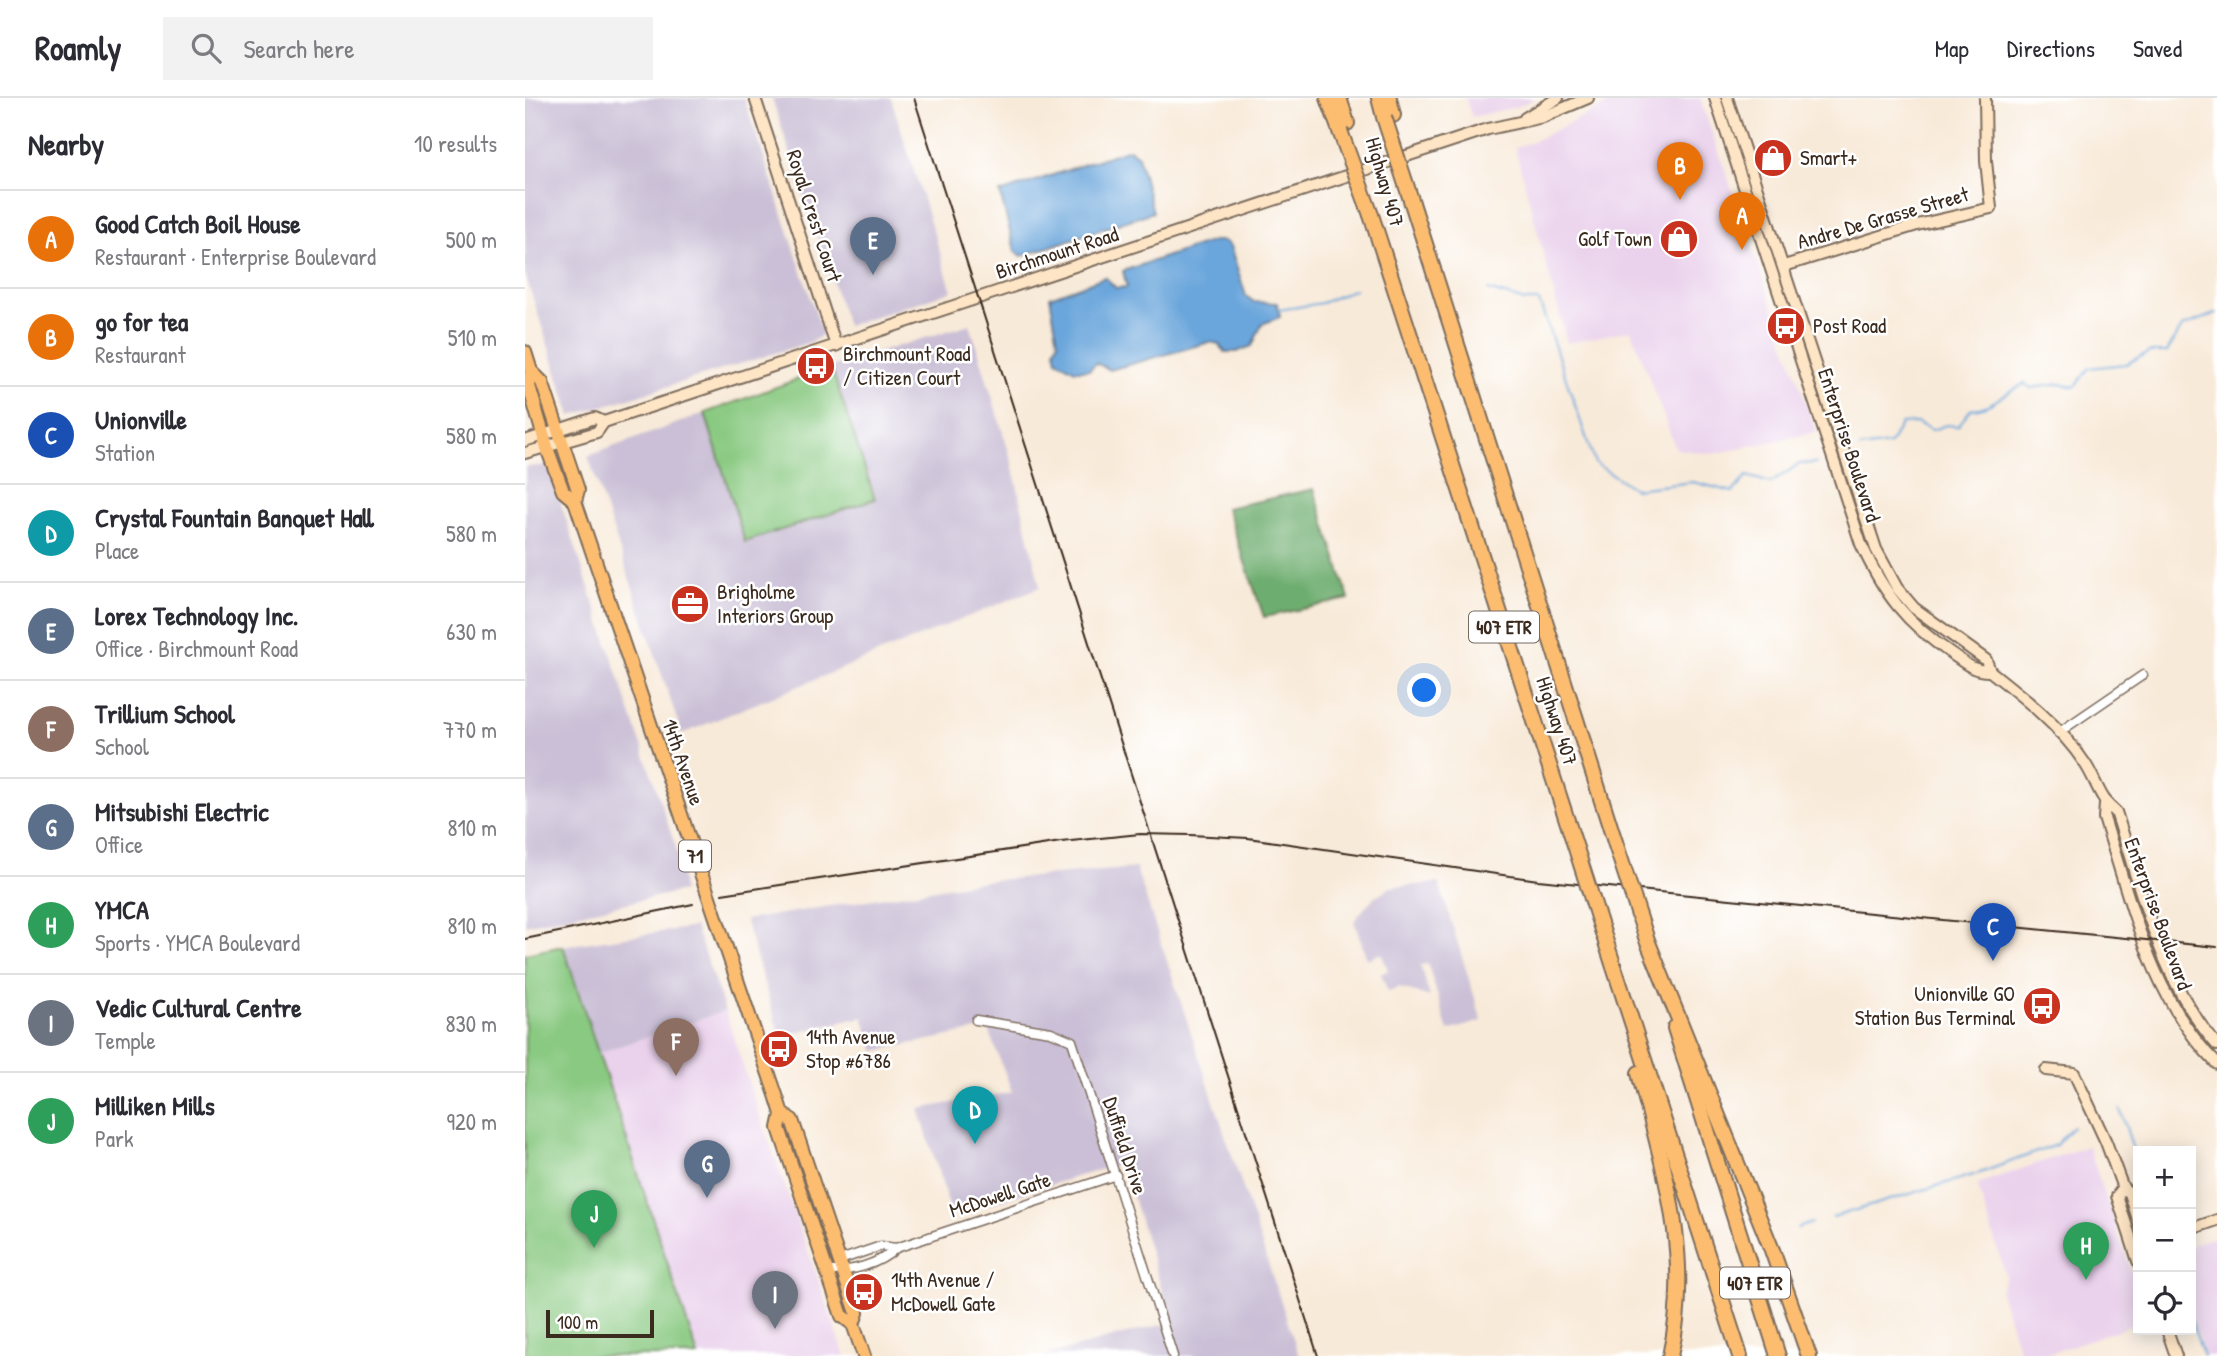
<!DOCTYPE html>
<meta charset="utf-8">
<style>
body{margin:0;font-family:"Patrick Hand",sans-serif;background:#f2f2f3;color:#2b2b33}
.controls{position:absolute;right:21px;bottom:21px;display:grid;overflow:hidden;border-radius:0px;box-shadow:0 4px 18px #0003}
.controls button{width:63px;height:63px;display:grid;place-items:center;padding:0;border:0;border-bottom:2px solid #e1e1e2;background:#fff;color:#2b2b33;font:35px sans-serif}
.scale{position:absolute;left:21px;bottom:18px;width:108px;box-sizing:border-box;padding-left:7px;border:4px solid #3b2a1e;border-top:0;font-size:19px;line-height:24px;white-space:nowrap;color:#3b2a1e;-webkit-text-stroke:5px #fff;paint-order:stroke}
.you{position:absolute;left:900px;top:593px;width:24px;height:24px;margin:-18px;border:5px solid #fff;border-radius:50%;background:#1a73e8;box-shadow:0 0 0 10px #1a73e833}
.badge{display:grid;place-items:center;width:46px;height:46px;border-radius:50%;background:#ea580c;color:#fff;font-size:23px;font-weight:700}
.pin{position:absolute;translate:-50% -58px;filter:drop-shadow(0 2px 4px #0008)}
.pin::after{content:'';position:absolute;top:37px;width:24px;height:21px;background:inherit;clip-path:polygon(0 0,100% 0,50% 100%)}
.list{margin:0;padding:0;list-style:none}
h2{display:flex;justify-content:space-between;align-items:center;height:91px;margin:0;padding:0 28px;font-size:30px}
h2 small{font-size:23px;font-weight:400;color:#7c7c81}
.list li{display:grid;grid-template-columns:46px 1fr auto;gap:21px;align-items:center;box-sizing:border-box;height:98px;padding:0 28px;border-top:2px solid #e1e1e2}
.list b{display:block;font-size:26px;white-space:nowrap}
.list p{margin:0;font-size:23px;white-space:nowrap;color:#7c7c81}
.list em{font-size:23px;font-style:normal;color:#7c7c81}
.icon{flex:none;width:38px;height:38px;fill:none;stroke:currentColor;stroke-width:2;stroke-linecap:round;stroke-linejoin:round}
.map{position:relative;flex:none;width:1692px;height:1258px;overflow:hidden}
header{display:flex;align-items:center;gap:42px;box-sizing:border-box;height:98px;padding:0 35px;background:#fff;border-bottom:2px solid #e1e1e2}
header strong{font-size:33px}
nav{display:flex;gap:38px;margin-inline-start:auto;font-size:24px}
.search{width:490px;height:63px;background:#f2f2f3;display:flex;align-items:center;gap:18px;box-sizing:border-box;padding:0 24px;border-radius:0px;color:#7c7c81;font-size:26px}
main{display:flex}
aside{flex:1;background:#fff}
.map>svg:first-child{display:block}
.built{fill:#ead1ec}
.industrial{fill:#cabfd6}
.green{fill:#89c981;stroke:#627a50;stroke-width:2}
.forest{fill:#6ead6f;stroke:#546c46;stroke-width:2}
.water{fill:#6aa6db;stroke:#52687c;stroke-width:2}
.lines{fill:none;stroke-linecap:round;stroke-linejoin:round}
.stream{stroke:#6aa6db;stroke-width:2}
.street-casing{stroke:#7d6d5f;stroke-width:11}
.secondary-casing{stroke:#7d6d5f;stroke-width:14}
.primary-casing{stroke:#7d6d5f;stroke-width:16}
.highway-casing{stroke:#7d6d5f;stroke-width:18}
.street{stroke:#fff;stroke-width:8}
.secondary{stroke:#fee5c5;stroke-width:10}
.primary{stroke:#fcbd6f;stroke-width:12}
.highway{stroke:#fcbd6f;stroke-width:14}
.rail{stroke:#3b2a1e;stroke-width:2}
.highway-bridge-casing{stroke:#7d6d5f;stroke-width:18;stroke-linecap:butt}
.highway-bridge{stroke:#fcbd6f;stroke-width:14}
.labels{text-anchor:middle;stroke-width:5;stroke-linejoin:round;paint-order:stroke}
.shield{fill:#fff;stroke:#766a62;stroke-width:2}
.shield-label{font-size:19px;font-weight:bold;fill:#3b2a1e}
.poi-label{font-size:21px;fill:#3b2a1e;stroke:#fff;text-anchor:start}
.street-label{font-size:21px;fill:#3b2a1e;stroke:#fff}
</style>
<header>
<strong>Roamly</strong>
<div class="search"><svg class="icon" aria-label="search" viewBox="0 0 24 24"><circle cx="10" cy="10" r="6"/><path d="M15 15l6 6"/></svg>Search here</div>
<nav><a>Map</a><a>Directions</a><a>Saved</a></nav>
</header>
<main>
<aside>
<h2>Nearby<small>10 results</small></h2>
<ul class="list">
<li><span class="badge" style="background:#e8710a">A</span><div><b>Good Catch Boil House</b><p>Restaurant · Enterprise Boulevard</p></div><em>500 m</em></li>
<li><span class="badge" style="background:#e8710a">B</span><div><b>go for tea</b><p>Restaurant</p></div><em>510 m</em></li>
<li><span class="badge" style="background:#1a4fb4">C</span><div><b>Unionville</b><p>Station</p></div><em>580 m</em></li>
<li><span class="badge" style="background:#0f9aa8">D</span><div><b>Crystal Fountain Banquet Hall</b><p>Place</p></div><em>580 m</em></li>
<li><span class="badge" style="background:#5c6f8a">E</span><div><b>Lorex Technology Inc.</b><p>Office · Birchmount Road</p></div><em>630 m</em></li>
<li><span class="badge" style="background:#8d6e63">F</span><div><b>Trillium School</b><p>School</p></div><em>770 m</em></li>
<li><span class="badge" style="background:#5c6f8a">G</span><div><b>Mitsubishi Electric</b><p>Office</p></div><em>810 m</em></li>
<li><span class="badge" style="background:#2e9e5b">H</span><div><b>YMCA</b><p>Sports · YMCA Boulevard</p></div><em>810 m</em></li>
<li><span class="badge" style="background:#6b7280">I</span><div><b>Vedic Cultural Centre</b><p>Temple</p></div><em>830 m</em></li>
<li><span class="badge" style="background:#2e9e5b">J</span><div><b>Milliken Mills</b><p>Park</p></div><em>920 m</em></li>
</ul>
</aside>
<div class="map">
<svg width="1692" height="1258" viewBox="0 0 1692 1258">
<rect width="100%" height="100%" fill="#fff"/>
<filter id="ink" filterUnits="userSpaceOnUse"><feTurbulence type="fractalNoise" baseFrequency=".0143" numOctaves="2"/><feDisplacementMap in="SourceGraphic" scale="14" xChannelSelector="R" yChannelSelector="G"/><feConvolveMatrix kernelMatrix="1 2 1 2 8 2 1 2 1" color-interpolation-filters="sRGB"/></filter>
<filter id="wash" filterUnits="userSpaceOnUse"><feTurbulence type="fractalNoise" baseFrequency=".00686" numOctaves="4" result="noise"/><feDisplacementMap in="SourceGraphic" scale="28" xChannelSelector="R" yChannelSelector="G"/><feGaussianBlur stdDeviation="1.57" result="paint"/><feColorMatrix in="noise" values="0 0 0 0 0 0 0 0 0 0 0 0 0 0 0 0 0 1.4 0 .05"/><feComposite in="paint" operator="in"/></filter>
<g filter="url(#wash)">
<rect width="100%" height="100%" fill="#f8ead9"/>
<g class="built">
<polygon points="940,0 1011,0 991,9 947,19"/>
<polygon points="1095,0 1175,0 1291,334 1188,356 1151,351 1106,232 1042,245 990,49 1005,45"/>
<polygon points="200,913 229,1001 320,1258 173,1258 73,955"/>
<polygon points="1563,1048 1613,1194 1613,1225 1517,1258 1496,1258 1475,1194 1481,1178 1452,1086"/>
<polygon points="1692,1138 1692,1258 1680,1258 1666,1214 1666,1147"/>
</g>
<g class="industrial">
<polygon points="0,0 219,0 298,237 286,244 46,318 0,176"/>
<polygon points="247,0 366,0 427,193 322,228"/>
<polygon points="445,226 486,361 515,489 157,636 63,358 180,315 220,444 349,402 306,269"/>
<polygon points="23,367 155,762 158,793 0,827 0,369"/>
<polygon points="611,770 774,1258 519,1258 647,1224 597,1065 427,1117 394,1011 487,994 463,930 350,953 338,919 255,938 220,822 459,783"/>
<polygon points="914,785 957,923 923,933 903,866 895,867 905,899 874,889 863,893 856,876 863,872 856,855 842,861 829,823 849,799 866,789"/>
<polygon points="170,829 200,913 73,955 38,848"/>
</g>
<g class="green">
<polygon points="306,269 350,401 220,444 180,315"/>
<polygon points="38,848 173,1258 0,1258 0,856"/>
</g>
<polygon class="forest" points="789,391 824,501 739,519 701,410"/>
<g class="water">
<polygon points="604,51 613,58 628,114 497,158 490,153 475,95"/>
<polygon points="688,143 699,143 705,148 721,198 729,204 752,205 755,219 737,226 727,248 712,254 700,254 694,246 685,244 585,272 571,265 564,272 550,272 532,262 530,251 533,244 525,199 580,179 591,190 602,189 598,173"/>
</g>
<g class="lines">
<g class="stream">
<polyline points="963,192 1000,203 1014,203 1070,365 1109,391 1168,384 1208,394 1222,378 1246,385 1274,366 1291,365"/>
<polyline points="754,212 797,205 830,191"/>
<path d="M1335 350 1365 346 1376 326 1392 325 1407 332 1421 327 1433 328 1446 311C1469 310 1478 294 1500 286L1506 290 1536 286 1550 289 1564 270 1601 266 1624 254H1642L1657 229 1692 215"/>
<polyline points="1595,1011 1613,1067"/>
<polyline points="1308,1119 1455,1075 1531,1047 1548,1028"/>
<polyline points="1272,1130 1287,1125"/>
<polyline points="1666,1221 1678,1258"/>
</g>
</g>
</g>
<g filter="url(#ink)">
<g class="lines">
<g class="street-casing">
<g id="street">
<polyline points="1533,635 1618,577"/>
<polyline points="451,922 526,934 547,943 648,1258"/>
<polyline points="315,1162 356,1148 371,1150 591,1077"/>
<path d="M302 1173C325 1174 354 1167 371 1150"/>
</g>
</g>
<g class="secondary-casing">
<g id="secondary">
<polyline points="230,0 311,248"/>
<path d="M1190 0 1336 446C1359 496 1381 525 1427 556 1440 565 1449 574 1465 573"/>
<path d="M1202 0 1351 451 1372 490 1389 510 1461 562 1465 573C1497 598 1536 629 1559 664 1571 681 1574 701 1591 714 1617 793 1635 883 1692 947"/>
<polyline points="1000,20 1033,0"/>
<polyline points="1259,168 1392,127 1466,110 1461,63 1460,0"/>
<polyline points="0,343 70,320 79,324 963,31 1018,19 1063,0"/>
<polyline points="0,355 72,334 79,324"/>
<path d="M1580 706 1579 720C1607 807 1626 900 1692 966"/>
<polyline points="1521,972 1549,975 1581,1044 1598,1090 1605,1095 1613,1122"/>
<polyline points="1598,1090 1592,1098 1613,1163"/>
<polyline points="1666,1131 1692,1122"/>
<polyline points="1642,1232 1651,1258"/>
</g>
</g>
<g class="primary-casing">
<g id="primary">
<polyline points="0,254 6,273 17,284 53,392 50,403"/>
<polyline points="6,273 4,288 22,350 38,393 50,403 252,1000 257,1016 254,1030 317,1218 328,1226 339,1258"/>
<polyline points="257,1016 267,1022 332,1215 328,1226"/>
</g>
</g>
<g class="highway-casing">
<g id="highway">
<polyline points="803,0 815,33"/>
<polyline points="814,0 822,25"/>
<polyline points="854,0 859,19"/>
<polyline points="864,0 868,17"/>
<polyline points="887,105 1090,744"/>
<polyline points="846,117 1049,744"/>
<polyline points="1078,835 1215,1258"/>
<polyline points="1122,842 1247,1152 1284,1258"/>
<polyline points="1150,930 1253,1258"/>
<path d="M1114 975C1139 1071 1168 1159 1145 1258"/>
</g>
</g>
<use href="#street" class="street"/>
<use href="#secondary" class="secondary"/>
<use href="#primary" class="primary"/>
<use href="#highway" class="highway"/>
<g class="rail">
<polyline points="389,0 793,1258"/>
<polyline points="197,796 536,744 615,736 665,737 723,740 1013,782 1692,849"/>
<polyline points="0,841 168,806"/>
</g>
<g class="highway-bridge-casing">
<g id="highway-bridge">
<polyline points="859,19 887,105"/>
<polyline points="815,33 846,117"/>
<polyline points="1049,744 1078,835"/>
<polyline points="1090,744 1122,842"/>
</g>
</g>
<use href="#highway-bridge" class="highway-bridge"/>
</g>
</g>
<defs>
<g id="shop-disc" transform="scale(2.0125)"><circle r="9.5" fill="#c8321e" stroke="#fff"/><path d="M-5-2.5h2.3a2.7 3.5 0 0 1 5.4 0H5L5.5 6h-11ZM-1.5-2.5h3a1.5 2.3 0 0 0-3 0Z" fill="#fff"/></g>
<g id="bus-disc" transform="scale(2.0125)"><circle r="9.5" fill="#c8321e" stroke="#fff"/><path d="M-5-6H5V4H4V6H2V4H-2V6H-4V4H-5ZM-3.5-4V0h7V-4ZM-3.5 1.2v1.5H-2V1.2ZM2 1.2v1.5H3.5V1.2Z" fill="#fff"/></g>
<g id="office-disc" transform="scale(2.0125)"><circle r="9.5" fill="#c8321e" stroke="#fff"/><path d="M-6-3h4V-5.5h4V-3h4V5H-6ZM-1-4.5V-3h2v-1.5ZM-6 0V1H6V0Z" fill="#fff"/></g>
</defs>
<g fill-rule="evenodd">
<use href="#shop-disc" x="1248" y="60"/>
<use href="#shop-disc" x="1154" y="141"/>
<use href="#bus-disc" x="1261" y="228"/>
<use href="#bus-disc" x="291" y="268"/>
<use href="#office-disc" x="165" y="506"/>
<use href="#bus-disc" x="1517" y="908"/>
<use href="#bus-disc" x="254" y="951"/>
<use href="#bus-disc" x="339" y="1194"/>
</g>
<g class="labels">
<g class="shield">
<rect x="944" y="513.5" width="70" height="31" rx="5"/>
<rect x="154" y="742.5" width="32" height="31" rx="5"/>
<rect x="1195" y="1169.5" width="70" height="31" rx="5"/>
</g>
<g class="shield-label">
<text x="979" y="536">407 ETR</text>
<text x="170" y="765">71</text>
<text x="1230" y="1192">407 ETR</text>
</g>
<g class="poi-label">
<text x="1275" y="67">Smart+</text>
<text x="1127" y="148" text-anchor="end">Golf Town</text>
<text x="1288" y="235">Post Road</text>
<text x="318" y="263">Birchmount Road<tspan x="318" dy="24">/ Citizen Court</tspan></text>
<text x="192" y="501">Brigholme<tspan x="192" dy="24">Interiors Group</tspan></text>
<text x="1490" y="903" text-anchor="end">Unionville GO<tspan x="1490" dy="24">Station Bus Terminal</tspan></text>
<text x="281" y="946">14th Avenue<tspan x="281" dy="24">Stop #6786</tspan></text>
<text x="366" y="1189">14th Avenue /<tspan x="366" dy="24">McDowell Gate</tspan></text>
</g>
<g class="street-label">
<text transform="translate(860 84) rotate(74)" y="7">Highway 407</text>
<text transform="translate(289 118) rotate(72)" y="7">Royal Crest Court</text>
<text transform="translate(1358 120) rotate(-16)" y="7">Andre De Grasse Street</text>
<text transform="translate(532 155) rotate(-18)" y="7">Birchmount Road</text>
<text transform="translate(1324 347) rotate(72)" y="7">Enterprise Boulevard</text>
<text transform="translate(1032 623) rotate(72)" y="7">Highway 407</text>
<text transform="translate(158 664) rotate(71)" y="7">14th Avenue</text>
<text transform="translate(1633 816) rotate(70)" y="7">Enterprise Boulevard</text>
<text transform="translate(600 1048) rotate(72)" y="7">Duffield Drive</text>
<text transform="translate(475 1097) rotate(-18)" y="7">McDowell Gate</text>
</g>
</g>
</svg>
<div class="controls">
<button>+</button>
<button>−</button>
<button><svg class="icon" aria-label="locate" viewBox="0 0 24 24"><circle cx="12" cy="12" r="6"/><path d="M12 2v4M12 18v4M2 12h4M18 12h4"/></svg></button>
</div>
<div class="scale">100 m</div>
<div class="you"></div>
<div class="pin badge" style="left:1217px;top:152px;background:#e8710a">A</div>
<div class="pin badge" style="left:1155px;top:102px;background:#e8710a">B</div>
<div class="pin badge" style="left:1468px;top:863px;background:#1a4fb4">C</div>
<div class="pin badge" style="left:450px;top:1046px;background:#0f9aa8">D</div>
<div class="pin badge" style="left:348px;top:177px;background:#5c6f8a">E</div>
<div class="pin badge" style="left:151px;top:978px;background:#8d6e63">F</div>
<div class="pin badge" style="left:182px;top:1100px;background:#5c6f8a">G</div>
<div class="pin badge" style="left:1561px;top:1182px;background:#2e9e5b">H</div>
<div class="pin badge" style="left:250px;top:1231px;background:#6b7280">I</div>
<div class="pin badge" style="left:69px;top:1150px;background:#2e9e5b">J</div>
</div>
</main>
